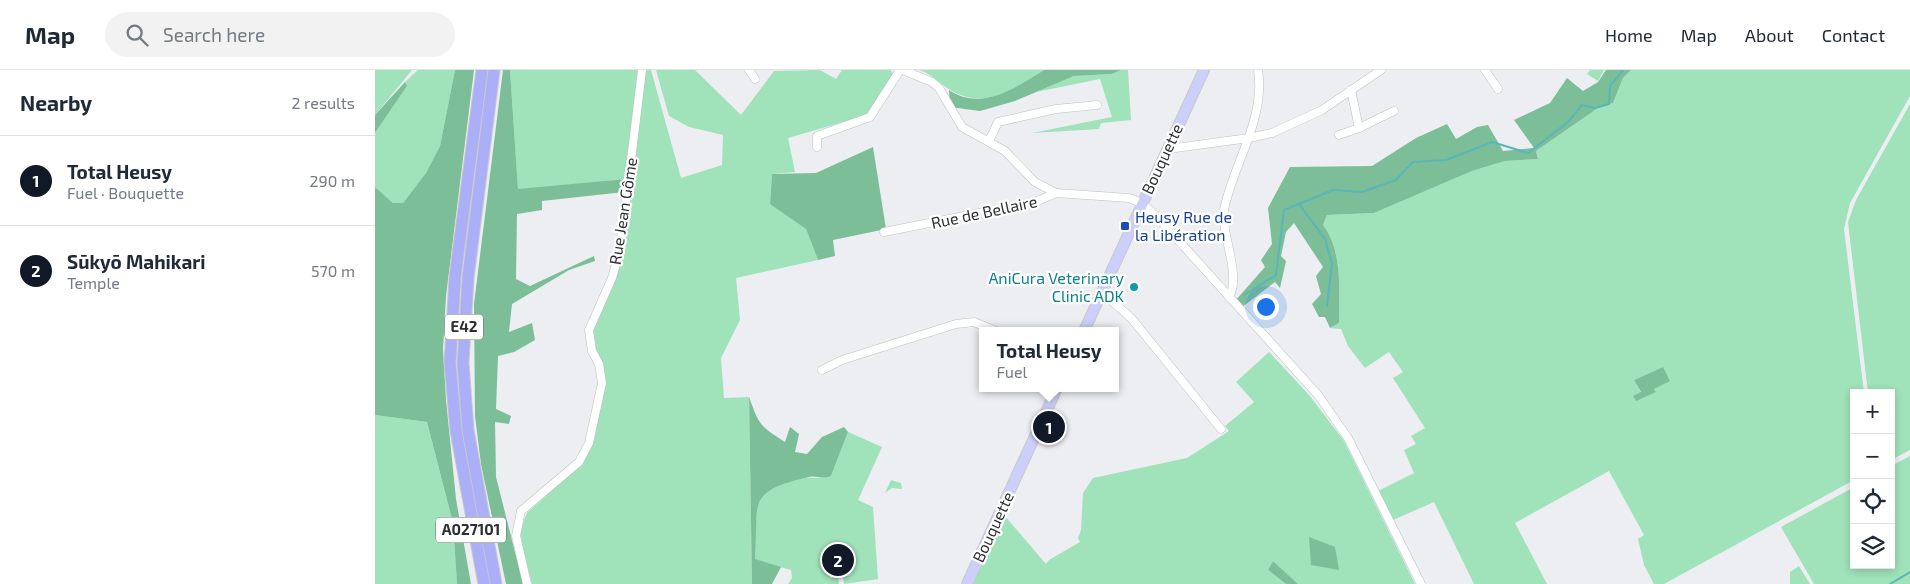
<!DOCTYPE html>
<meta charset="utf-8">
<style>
body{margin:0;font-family:"Exo 2",sans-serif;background:#f2f2f3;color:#1f2937}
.controls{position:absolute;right:15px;bottom:15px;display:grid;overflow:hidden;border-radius:0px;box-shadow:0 2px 8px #0003}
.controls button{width:45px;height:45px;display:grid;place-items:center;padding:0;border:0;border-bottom:1px solid #e0e1e3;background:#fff;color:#1f2937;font:25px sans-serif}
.you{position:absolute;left:890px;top:236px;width:18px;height:18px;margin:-12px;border:4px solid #fff;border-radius:50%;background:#1a73e8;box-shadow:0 0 0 8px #1a73e833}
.badge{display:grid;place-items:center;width:32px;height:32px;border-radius:50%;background:#111827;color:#fff;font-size:16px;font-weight:700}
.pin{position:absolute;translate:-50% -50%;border:2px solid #fff;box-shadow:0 1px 5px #0006}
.popup{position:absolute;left:604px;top:257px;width:140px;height:65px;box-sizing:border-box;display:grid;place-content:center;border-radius:0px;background:#fff;filter:drop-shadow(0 1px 4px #0005);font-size:16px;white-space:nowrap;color:#747a83}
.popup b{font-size:19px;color:#1f2937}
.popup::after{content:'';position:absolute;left:50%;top:100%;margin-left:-10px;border:10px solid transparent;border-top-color:#fff}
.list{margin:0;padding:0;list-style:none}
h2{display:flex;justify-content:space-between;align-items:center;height:65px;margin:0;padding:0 20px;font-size:21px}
h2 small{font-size:16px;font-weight:400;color:#747a83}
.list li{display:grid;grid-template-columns:32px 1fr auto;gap:15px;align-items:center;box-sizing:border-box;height:90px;padding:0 20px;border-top:1px solid #e0e1e3}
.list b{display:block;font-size:19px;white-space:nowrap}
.list p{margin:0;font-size:16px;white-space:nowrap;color:#747a83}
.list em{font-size:16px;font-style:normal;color:#747a83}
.icon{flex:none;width:28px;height:28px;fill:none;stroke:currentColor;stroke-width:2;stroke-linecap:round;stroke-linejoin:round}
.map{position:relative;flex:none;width:1535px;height:514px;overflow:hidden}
header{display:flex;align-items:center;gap:30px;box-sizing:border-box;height:70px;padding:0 25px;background:#fff;border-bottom:1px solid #e0e1e3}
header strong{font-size:24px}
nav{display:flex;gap:28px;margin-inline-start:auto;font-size:18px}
.search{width:350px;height:45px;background:#f2f2f3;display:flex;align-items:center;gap:12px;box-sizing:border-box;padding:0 18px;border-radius:28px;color:#747a83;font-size:19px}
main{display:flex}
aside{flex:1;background:#fff}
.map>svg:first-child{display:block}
.green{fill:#a0e2ba;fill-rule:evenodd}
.forest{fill:#7cbe97}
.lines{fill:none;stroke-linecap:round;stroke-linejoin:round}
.stream{stroke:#59b6ba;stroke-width:2}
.minor-casing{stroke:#bec0c3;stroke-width:9}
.major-casing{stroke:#c9c9c9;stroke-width:12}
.highway-casing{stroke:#c9c9c9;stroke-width:13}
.minor{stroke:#fff;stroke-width:8}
.major{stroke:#cccffb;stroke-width:10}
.highway{stroke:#aaaff8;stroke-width:11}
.transit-dot{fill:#1a4fb4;stroke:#fff;stroke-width:2}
.culture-dot{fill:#0f9aa8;stroke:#fff;stroke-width:2}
.labels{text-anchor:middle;stroke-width:4.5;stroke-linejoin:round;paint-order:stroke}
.shield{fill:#fff;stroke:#6d6d6e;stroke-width:1}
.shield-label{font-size:15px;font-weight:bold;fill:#2e2f30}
.street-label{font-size:16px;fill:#2e2f30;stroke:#fff}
.transit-label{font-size:16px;fill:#164399;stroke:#fff;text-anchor:start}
.culture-label{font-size:16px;fill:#0d838f;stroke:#fff;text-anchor:end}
</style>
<header>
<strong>Map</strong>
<div class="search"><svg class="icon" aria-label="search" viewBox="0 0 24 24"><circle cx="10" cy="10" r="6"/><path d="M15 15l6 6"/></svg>Search here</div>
<nav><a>Home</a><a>Map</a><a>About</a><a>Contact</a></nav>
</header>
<main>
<aside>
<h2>Nearby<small>2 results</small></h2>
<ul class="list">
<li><span class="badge">1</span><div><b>Total Heusy</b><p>Fuel · Bouquette</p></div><em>290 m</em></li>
<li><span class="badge">2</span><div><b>Sūkyō Mahikari</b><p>Temple</p></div><em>570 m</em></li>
</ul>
</aside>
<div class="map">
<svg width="1535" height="514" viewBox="0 0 1535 514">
<rect width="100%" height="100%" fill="#eceef1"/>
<g class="green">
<polygon points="0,0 37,0 0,45"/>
<polygon points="43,0 80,0 65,76 51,103 28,133 18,133 0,117 0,63 32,16 30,12"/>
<polygon points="135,0 266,0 251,109 143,120"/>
<polygon points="270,0 276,0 306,108 347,95 348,65 314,57 294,46 281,0 320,0 366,45 399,1 445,0 461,9 467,0 516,0 518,5 492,45 413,68 420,102 397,104 395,133 431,159 443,190 361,208 365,250 346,288 349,328 374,327 377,514 157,514 148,480 145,460 152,443 206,394 229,312 229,296 219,279 217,263 246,193"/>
<path d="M544 0H669C640 18 611 40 577 21 566 15 556 3 544 0Z"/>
<polygon points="746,0 753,0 756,50 726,53 724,59 657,63 737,47 725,9 661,22 699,6 737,4"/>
<polygon points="1215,0 1229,0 1223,11 1212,4"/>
<path d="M1256 0H1535V26L1475 133 1469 159 1489 323H1479V410L1289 514H1279L1269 495 1263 469 1269 465 1234 401 1140 453 1172 514H1099L1059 432 1018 450 1003 421 1039 403 1029 380 1041 374 1036 366 1050 358 1018 308 1028 302 1014 282 990 298 973 276 966 259 955 258 964 253C964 221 968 181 948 155L952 145 999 143 1097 101 1130 91 1163 89 1161 81 1223 38 1238 33 1248 8ZM1288 297 1279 319 1281 322 1266 323 1259 310Z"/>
<polygon points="1535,34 1535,380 1516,390 1516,323 1493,323 1473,152 1481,130"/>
<polygon points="894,282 935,326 969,371 1040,514 923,514 898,491 893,500 911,514 597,514 629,445 671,494 674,490 705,472 703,468 706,460 708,423 718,408 812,388 854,361 850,356 879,332 861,312"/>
<polygon points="0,345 52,352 78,453 82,514 0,514"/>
<path d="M473 362 507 377 483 430 498 437 503 509 469 514 468 506 475 505 471 473 452 475 455 508 463 507 464 514H413L417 508 416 500 380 490C384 437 369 422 430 408 438 406 449 410 456 406Z"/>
<polygon points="1535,386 1535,514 1439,514 1406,457 1479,417 1479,495 1516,495 1516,396"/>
<polygon points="516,410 526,413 527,419 517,418 510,423"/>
<polygon points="1424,496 1435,514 1415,514 1415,502"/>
</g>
<g class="forest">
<polygon points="80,0 99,0 71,226 68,279 71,330 81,429 96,514 82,514 78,453 52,352 0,345 0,117 18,133 28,133 51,103 65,76"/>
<polygon points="128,0 135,0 143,119 251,109 249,122 167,131 167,140 142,144 141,209 155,216 219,186 220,191 194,200 137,234 134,262 157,253 160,270 139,282 123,286 121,339 136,346 134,354 120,352 121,407 148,514 131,514 106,394 100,346 99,234"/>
<path d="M669 0H746L737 4 699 6 640 31 605 41 575 37 574 20C607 42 641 17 669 0Z"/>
<path d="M1231 0H1256L1248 8 1238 33 1223 38 1161 81 1163 89 1130 91 1097 101 999 143 952 145 948 155C968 181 964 221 964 253L955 258 950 247H944L937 234 946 224 941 206 948 197 919 153 911 162 906 186 911 191 905 218 900 212 866 238 860 231 890 197 886 190 897 174 893 138 915 97 997 96 1041 68 1072 54 1081 69 1102 57 1113 55 1128 81 1159 78 1139 50 1175 33 1192 8 1208 21 1223 12Z"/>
<polygon points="30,12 32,16 0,63 0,45"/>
<polygon points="498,77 511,159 458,170 460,186 443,190 431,159 395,134 397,104 441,103"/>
<polygon points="1288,297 1295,311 1279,319 1281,322 1261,331 1258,326 1266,322 1259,310"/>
<path d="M374 327C384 354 384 356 410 372L415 357 424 364 420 382 432 384 447 367 469 357 473 362 456 406C449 410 441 405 434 407 370 422 384 432 380 489L406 497 397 514H377Z"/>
<polygon points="934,467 960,477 964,500 936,495"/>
<polygon points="898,491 923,514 911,514 893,500"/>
</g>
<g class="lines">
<g class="stream">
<polyline points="924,134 950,169 957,194 952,236"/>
<polyline points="869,225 901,205 909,140 958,120 987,122 1021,110 1038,92 1071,90 1117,72 1153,83 1194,51 1207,35 1220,38 1234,34 1235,16 1248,0"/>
<polyline points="1515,514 1535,502"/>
</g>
<g class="minor-casing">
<g id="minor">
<polyline points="374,0 380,9"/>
<polyline points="528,0 557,12 564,18 587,57 630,81 660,112 681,123"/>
<polyline points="1110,0 1123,19"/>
<polyline points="976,20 984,58"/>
<polyline points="964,65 984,58 1019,41"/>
<polyline points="614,71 623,52 681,39 722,35"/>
<polyline points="442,77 442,66 495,47 525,0"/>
<polyline points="793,79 874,68 897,63 947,40 1006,0"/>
<polyline points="509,162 660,132 681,123 754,128 767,133 785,150 943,325 973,368 1046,514"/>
<polyline points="727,222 757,249 846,359"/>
<path d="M854 227C867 205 845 161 849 140 858 94 891 49 883 0"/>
<polyline points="447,300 467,290 581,254 599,252 621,261"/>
<polyline points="152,514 141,466 146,441 204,392 214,373 227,313 224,294 217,281 214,260 237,208 245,180 267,0"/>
</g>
</g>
<g class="major-casing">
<g id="major">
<polyline points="709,261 829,0"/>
<polyline points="592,514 682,318"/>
</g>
</g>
<g class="highway-casing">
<g id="highway">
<polyline points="107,0 80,207 75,293 81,361 109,514"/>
<polyline points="119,0 93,208 88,293 93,360 121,514"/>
</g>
</g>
<use href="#minor" class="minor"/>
<use href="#major" class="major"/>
<use href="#highway" class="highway"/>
</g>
<rect class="transit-dot" x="745" y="151" width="10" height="10" rx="2.5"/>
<circle class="culture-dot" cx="759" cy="217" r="5"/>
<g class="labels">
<g class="shield">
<rect x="70" y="244.5" width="38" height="25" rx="4"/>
<rect x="61" y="447.5" width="70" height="25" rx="4"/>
</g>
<g class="shield-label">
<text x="89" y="262">E42</text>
<text x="96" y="465">A027101</text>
</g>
<g class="street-label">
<text transform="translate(787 89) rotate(-65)" y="6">Bouquette</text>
<text transform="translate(248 141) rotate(-81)" y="6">Rue Jean Gôme</text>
<text transform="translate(609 142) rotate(-12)" y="6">Rue de Bellaire</text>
<text transform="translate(618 457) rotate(-65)" y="6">Bouquette</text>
</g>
<g class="transit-label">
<text x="760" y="153">Heusy Rue de<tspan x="760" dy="18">la Libération</tspan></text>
</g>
<g class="culture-label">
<text x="749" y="214">AniCura Veterinary<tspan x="749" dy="18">Clinic ADK</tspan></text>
</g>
</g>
</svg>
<div class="controls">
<button>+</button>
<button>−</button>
<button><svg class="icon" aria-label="locate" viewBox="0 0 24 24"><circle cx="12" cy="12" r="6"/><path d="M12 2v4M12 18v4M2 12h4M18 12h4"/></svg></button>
<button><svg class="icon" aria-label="layers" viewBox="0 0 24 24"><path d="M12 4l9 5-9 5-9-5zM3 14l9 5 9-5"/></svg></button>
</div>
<div class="you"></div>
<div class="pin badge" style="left:674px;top:357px">1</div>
<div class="popup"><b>Total Heusy</b>Fuel</div>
<div class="pin badge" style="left:463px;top:490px">2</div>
</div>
</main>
